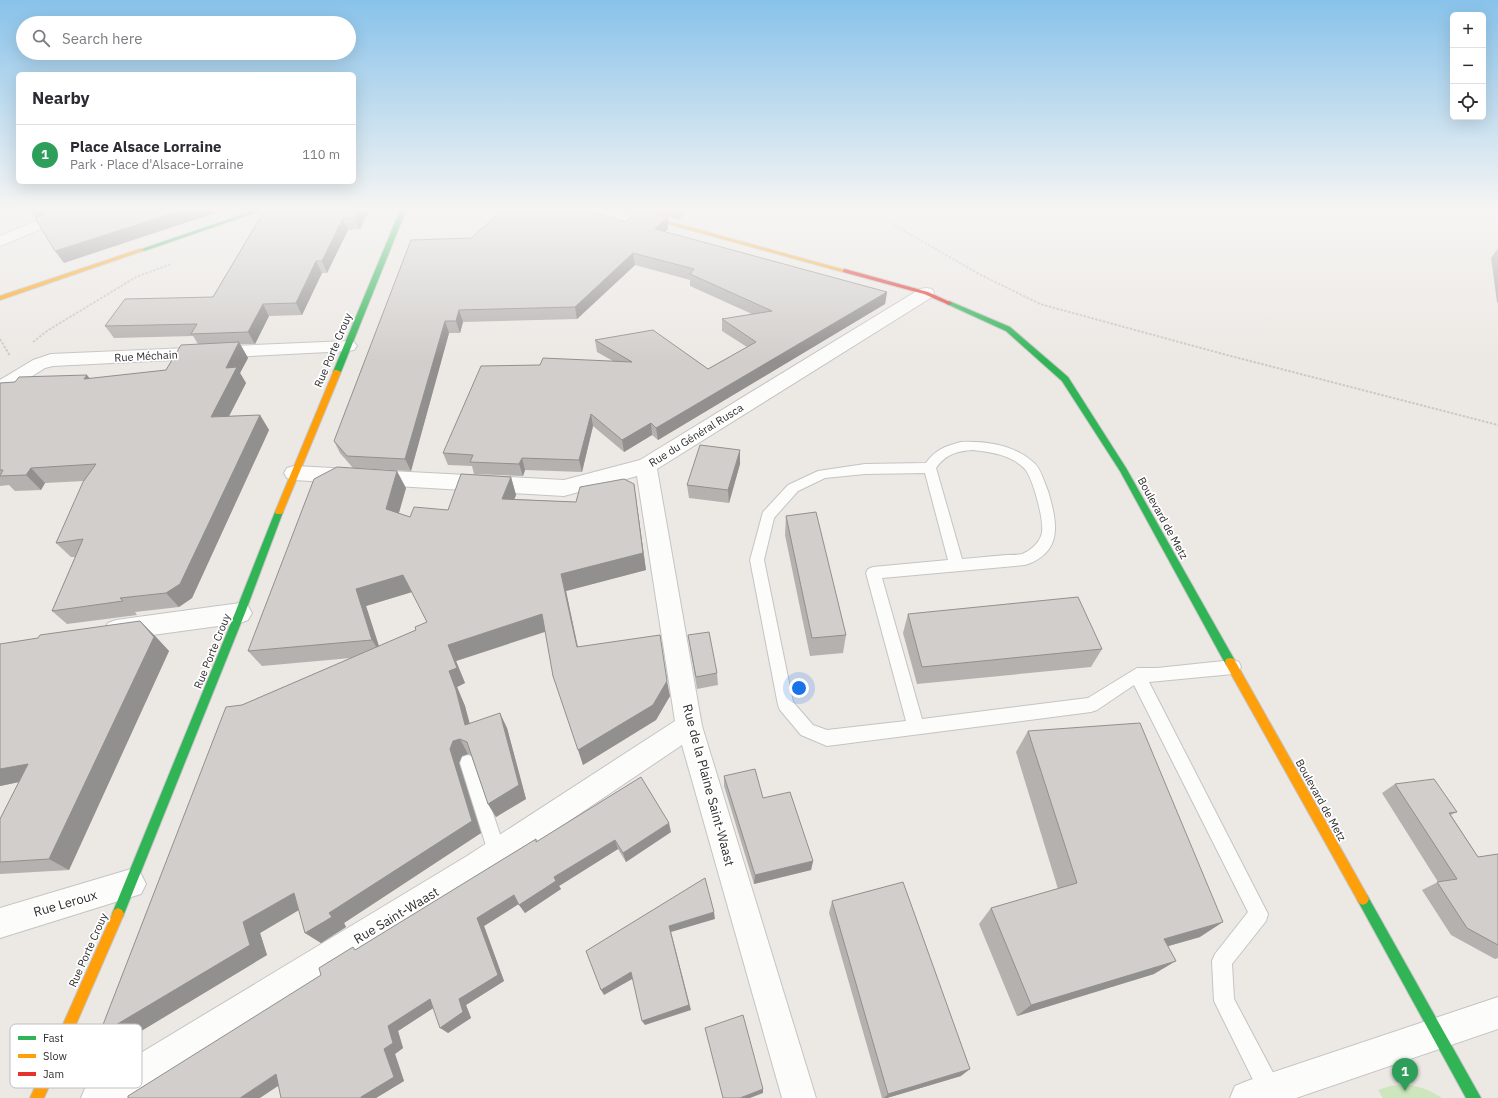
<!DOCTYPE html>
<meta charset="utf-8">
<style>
body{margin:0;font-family:"IBM Plex Sans",sans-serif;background:#f2f2f3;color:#2b2b33}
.controls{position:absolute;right:12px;top:12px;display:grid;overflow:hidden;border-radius:6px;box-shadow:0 4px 16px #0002}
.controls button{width:36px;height:36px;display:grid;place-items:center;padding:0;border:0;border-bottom:1px solid #e1e1e2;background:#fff;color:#2b2b33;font:20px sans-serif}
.you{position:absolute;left:799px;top:688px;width:14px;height:14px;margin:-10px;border:3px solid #fff;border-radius:50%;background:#1a73e8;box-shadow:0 0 0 6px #1a73e833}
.badge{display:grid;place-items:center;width:26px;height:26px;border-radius:50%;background:#706f6e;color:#fff;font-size:13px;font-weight:700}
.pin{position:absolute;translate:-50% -33px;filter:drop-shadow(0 1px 2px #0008)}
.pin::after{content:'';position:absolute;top:21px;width:14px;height:12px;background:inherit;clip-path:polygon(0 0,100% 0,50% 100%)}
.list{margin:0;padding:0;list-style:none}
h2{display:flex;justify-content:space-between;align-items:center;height:52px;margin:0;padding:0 16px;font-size:17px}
h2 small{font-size:13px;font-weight:400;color:#7c7c81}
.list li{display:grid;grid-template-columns:26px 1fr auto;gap:12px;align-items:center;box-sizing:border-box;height:60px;padding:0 16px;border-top:1px solid #e1e1e2}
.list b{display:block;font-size:15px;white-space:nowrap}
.list p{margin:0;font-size:13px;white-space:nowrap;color:#7c7c81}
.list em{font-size:13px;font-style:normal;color:#7c7c81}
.icon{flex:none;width:22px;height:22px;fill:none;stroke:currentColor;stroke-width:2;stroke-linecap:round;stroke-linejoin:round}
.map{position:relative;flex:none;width:1498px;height:1098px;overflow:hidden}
.search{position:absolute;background:#fff;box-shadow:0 4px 16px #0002;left:16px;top:16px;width:340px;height:44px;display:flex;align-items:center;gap:10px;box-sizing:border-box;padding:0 14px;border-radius:22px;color:#7c7c81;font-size:15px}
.panel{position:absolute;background:#fff;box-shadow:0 4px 16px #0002;left:16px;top:72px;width:340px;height:112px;border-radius:6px}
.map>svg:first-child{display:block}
.green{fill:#cee6be}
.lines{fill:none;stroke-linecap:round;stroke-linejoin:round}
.lane-casing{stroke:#c5c4c5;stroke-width:2}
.street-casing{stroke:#c5c4c5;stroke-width:2}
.fast-casing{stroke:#c5c4c5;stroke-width:2}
.slow-casing{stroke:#c5c4c5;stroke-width:2}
.jam-casing{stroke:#c5c4c5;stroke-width:2}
.path{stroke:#c9c9c8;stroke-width:2;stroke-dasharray:2.5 1.5;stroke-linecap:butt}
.lane{fill:#fcfcfb;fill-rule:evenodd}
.street{fill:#fcfcfb;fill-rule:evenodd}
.fast{fill:#30b455;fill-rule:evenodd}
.slow{fill:#ff9f0a;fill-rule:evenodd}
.jam{fill:#e5322d;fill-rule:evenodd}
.wall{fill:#b4b1af;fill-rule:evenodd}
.shaded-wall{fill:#92908e}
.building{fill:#d1cecb;stroke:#92908e}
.labels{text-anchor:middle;stroke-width:3.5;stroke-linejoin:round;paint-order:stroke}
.street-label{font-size:11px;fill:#2e2e2e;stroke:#fff}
.near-street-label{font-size:13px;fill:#2e2e2e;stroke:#fff}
.key{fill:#fff;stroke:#c0c0c0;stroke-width:1}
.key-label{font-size:11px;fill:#2e2e2e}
</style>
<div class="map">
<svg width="1498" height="1098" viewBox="0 0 1498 1098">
<rect width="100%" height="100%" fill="#ece8e4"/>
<path class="green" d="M1404 1084C1419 1086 1430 1090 1442 1098H1383L1378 1090 1390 1086Z"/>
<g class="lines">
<g class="lane-casing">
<g id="lane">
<path d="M961 442C985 441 1014 445 1033 462 1041 468 1044 482 1048 491 1057 522 1064 552 1025 565L882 578 922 719 1088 698 1137 668H1157L1233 660 1239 662 1241 667 1239 672 1233 674 1149 682 1268 914 1266 921 1232 964 1234 999 1278 1082 1281 1090 1278 1098H1262L1214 1001 1212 961 1215 954 1248 912 1134 685 1097 710 1091 712 827 746 801 735 780 710 778 705 750 560 763 512 788 485 818 471 865 464 926 463C935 450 945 446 961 442ZM973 450C991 452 1011 455 1024 468 1033 477 1044 520 1042 532 1041 541 1031 551 1022 554 1018 555 1012 555 1007 555 992 556 977 558 962 559L936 468C946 454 957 451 973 450ZM925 473 948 560 873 567 868 569 866 573 906 721 827 730 813 725 793 702 764 560 774 518 798 491 825 478 865 474Z"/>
<polygon points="468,755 474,757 476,763 506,852 503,858 497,861 491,858 488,852 460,763 462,757"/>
</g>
</g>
<g class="street-casing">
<g id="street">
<polygon points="68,208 87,208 85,211 0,246 0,236"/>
<polygon points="926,288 932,289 934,293 932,297 657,469 702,726 816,1098 782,1098 682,745 487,876 129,1098 81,1098 86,1086 467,856 675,721 637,476 564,496 294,480 287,478 284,473 287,468 294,466 564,480 640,460 920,289"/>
<polygon points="348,341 354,342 357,346 354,350 348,351 53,366 45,368 7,392 0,394 0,380 33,360 51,354"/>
<polygon points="240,603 248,606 252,613 248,620 240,623 116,640 108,637 104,630 108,623 116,620"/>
<polygon points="131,869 141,874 146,884 141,894 0,938 0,908"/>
<polygon points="1498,997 1498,1029 1296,1098 1230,1098 1235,1086 1247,1081"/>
</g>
</g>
<g class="fast-casing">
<g id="fast">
<polygon points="262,208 269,208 144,251 139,250"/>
<polygon points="401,208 407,208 341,372 337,374 334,374 333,372"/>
<polygon points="949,301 1010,327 1068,377 1126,468 1234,659 1235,662 1234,665 1230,666 1226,665 1120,471 1062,381 1006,331 947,304 946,303"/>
<polygon points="279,509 283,512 245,613 124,914 122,918 118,920 114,918 112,914 235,613 275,512"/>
<polygon points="1363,893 1367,895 1481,1098 1466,1098 1359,903 1357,899 1359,895"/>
</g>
</g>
<g class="slow-casing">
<g id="slow">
<polygon points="611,208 619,208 848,271 843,272"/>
<polygon points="140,249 145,250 0,300 0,296"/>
<polygon points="334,370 337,370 341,372 283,512 282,514 276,514 275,512"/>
<polygon points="1230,658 1234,659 1367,895 1369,899 1367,903 1363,905 1359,903 1226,665 1225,662 1226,659"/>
<polygon points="118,908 122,910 124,914 44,1098 30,1098 114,910"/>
</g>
</g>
<g class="jam-casing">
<polygon id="jam" points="845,269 928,292 952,303 949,305 947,304 924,294 843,272 843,270"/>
</g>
<g class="path">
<polyline points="871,208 882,218 977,273 1040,304 1223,354 1498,425"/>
<polyline points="0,339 10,356"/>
<polyline points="33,342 47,331 136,277 171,264"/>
</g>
<use href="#lane" class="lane"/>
<use href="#street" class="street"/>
<use href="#fast" class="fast"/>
<use href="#slow" class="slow"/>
<use href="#jam" class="jam"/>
</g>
<g class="wall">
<polygon points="266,208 370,208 360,229 348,230 327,273 322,273 302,315 269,316 255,344 240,344 248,358 240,373 246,383 229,416 260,415 269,430 192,598 179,607 135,612 137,615 67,624 52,611 75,557 71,557 56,543 84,481 45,483 41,490 15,491 9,485 0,486 0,383 90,379 166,370 198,344 193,336 114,338 105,326 213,297"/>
<polygon points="650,208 690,208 678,220 651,212"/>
<polygon points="626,222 668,229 665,232 887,292 885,304 658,440 652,435 624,452 593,426 582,472 525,470 523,476 474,474 472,466 448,465 443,453 540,365 613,361 597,352 595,340 708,369 747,347 722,331 722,319 752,314 690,286 690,280 635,265 577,319 463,322 460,333 449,333 411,471 353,468 340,453 334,441 471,238"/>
<polygon points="1498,248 1498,303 1497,302 1491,258"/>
<polygon points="740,464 729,503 689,498 687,485"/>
<path d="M511 477 516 495 514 499 576 502 634 484 646 570 566 591 578 647 670 696 656 720 583 765 545 632 456 661 465 683 457 687 465 706 469 723 507 728 526 799 496 817 488 804 471 755 468 754 462 756 459 763 481 833 344 923 346 927 321 943 305 933 299 910 260 933 267 955 123 1042 242 705 351 658 262 666 248 651 406 488 399 513 410 517 448 510ZM412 592 427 622 416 630 379 646 366 606Z"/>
<polygon points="786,516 846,635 843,653 810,656 785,535"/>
<polygon points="908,614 1102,649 1091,667 917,684 903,633"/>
<polygon points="140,621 155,636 169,651 69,870 0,874 0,819 19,782 0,786 0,644 38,638"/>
<polygon points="688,635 717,673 718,685 697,689"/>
<polygon points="1028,731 1200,937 1168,946 1154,974 1017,1016 979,924 991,908 1058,889 1016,752"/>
<polygon points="724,776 763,798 813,861 811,870 754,884 724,786"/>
<polygon points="1395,784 1457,812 1451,815 1478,857 1498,854 1498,958 1495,959 1451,935 1422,890 1438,882 1382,793"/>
<polygon points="671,832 626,862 618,849 559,886 561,889 525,913 519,904 484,926 504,981 466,1005 471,1018 448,1033 433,1008 398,1031 403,1048 395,1054 404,1081 376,1098 281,1098 279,1086 321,975 356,950 536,839 537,841"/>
<polygon points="832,901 961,1076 887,1098 882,1098 829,913"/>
</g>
<g class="shaded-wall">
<polygon points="28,208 65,208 37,219"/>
<polygon points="189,208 230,208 64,263 55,251"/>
<polygon points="360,208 370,208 360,229 355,218"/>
<polygon points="683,208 690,208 678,220 678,213"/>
<polygon points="668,217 668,229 656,241 655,229"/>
<polygon points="343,218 348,230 327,273 322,261"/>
<polygon points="633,253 635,265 577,319 575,307"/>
<polygon points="316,261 322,273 302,315 296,303"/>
<polygon points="887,292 885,304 658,440 656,428"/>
<polygon points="263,304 269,316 255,344 248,332"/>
<polygon points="459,310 463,322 460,333 456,321"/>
<polygon points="445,321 449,333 411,471 405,459"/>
<polygon points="239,342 248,358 240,373 246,383 221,432 211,417 226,368"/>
<polygon points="87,375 99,390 84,379"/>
<polygon points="591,414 593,426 582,472 579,460"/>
<polygon points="260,415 269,430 192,598 179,607 166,593"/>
<polygon points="651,423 652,435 624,452 622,440"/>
<polygon points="740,450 740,464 729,503 728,490"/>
<polygon points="522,458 525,470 523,476 519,464"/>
<polygon points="31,468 45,483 41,490 26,475"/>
<polygon points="397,471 406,488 395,526 386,509"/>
<polygon points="511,477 516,495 508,516 502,499"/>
<polygon points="634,484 646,570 566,591 581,663 577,647 561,574"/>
<polygon points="403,575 412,592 366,606 382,656 372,640 356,589"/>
<polygon points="542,614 547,631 456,661 465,683 457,687 465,706 474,739 465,725 449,671 448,645"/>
<polygon points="140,621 155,636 169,651 69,870 49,859"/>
<polygon points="667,681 670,696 656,720 583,765 578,750"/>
<polygon points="500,713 507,728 526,799 496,817 488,804"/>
<polygon points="460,739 468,754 462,756 459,763 481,833 344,923 346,927 321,943 305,933 329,913 450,749 453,741"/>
<polygon points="28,764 48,776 0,786 0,769"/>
<polygon points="669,823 671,832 626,862 623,853"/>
<polygon points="615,840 618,849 559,886 561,889 525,913 519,905 554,877"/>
<polygon points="813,861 811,870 754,884 755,875"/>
<polygon points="294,893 309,904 260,933 267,955 123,1042 99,1035 243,922"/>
<polygon points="514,895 520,903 484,926 504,981 466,1005 471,1018 448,1033 440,1028 459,999 477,918"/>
<polygon points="714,912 715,919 671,932 691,1010 645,1025 642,1021 669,926"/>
<polygon points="1223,922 1200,937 1144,953 1164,939"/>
<polygon points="1176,961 1154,974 1017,1016 1031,1005"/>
<polygon points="631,972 634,978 604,995 601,990"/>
<polygon points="430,999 438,1005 398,1031 403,1048 395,1054 404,1081 376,1098 361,1098 361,1097 384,1049 388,1026"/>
<polygon points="970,1069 961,1076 887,1098 884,1098 888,1094"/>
<polygon points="276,1074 290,1078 260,1098 240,1098"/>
<polygon points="763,1089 763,1093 750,1098 740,1098"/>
</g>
<g class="building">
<polygon points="61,208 189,208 55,251 35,218"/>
<polygon points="266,208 360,208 355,218 343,218 322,261 316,261 296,303 263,304 248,332 191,334 197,324 105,326 125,299 213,297"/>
<polygon points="505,208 574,208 626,222 639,210 668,217 655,229 887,292 656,428 651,423 622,440 591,414 579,460 522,458 519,464 470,462 473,455 443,453 481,366 540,365 543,358 632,362 595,340 653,330 708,369 756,342 722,319 772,311 690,274 694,269 633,253 575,307 459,310 456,321 445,321 405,459 347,456 334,441 411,240 471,238"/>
<polygon points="657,208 683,208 678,213"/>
<polygon points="239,342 226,368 237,367 211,417 260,415 180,584 166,593 120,598 123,601 52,611 83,539 56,543 83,482 96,464 31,468 26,475 0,476 3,470 0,470 0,383 15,382 19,377 87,375 84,379 166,370 181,345"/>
<polygon points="700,445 740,450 728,490 687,485"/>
<polygon points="337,467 397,471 386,509 410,517 414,507 448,510 461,474 511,477 502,499 576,502 580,487 624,479 634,484 643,553 561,574 577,647 660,635 667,681 653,705 578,750 553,676 542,614 448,645 457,668 449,671 456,690 465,725 500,713 519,785 488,804 467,742 460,739 453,741 450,749 472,821 329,913 332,917 305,933 294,893 243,922 250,945 99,1035 226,707 242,705 416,630 415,627 427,622 403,575 356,589 372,640 248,651 314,479"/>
<polygon points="816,512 846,635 812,638 786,516"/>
<polygon points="1078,597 1102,649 922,667 908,614"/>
<polygon points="140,621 154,637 49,859 0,862 0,819 28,764 0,769 0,644 38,638 40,635"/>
<polygon points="709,632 717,673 696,677 688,635"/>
<polygon points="1140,723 1223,922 1164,939 1176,961 1031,1005 991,908 1077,883 1028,731"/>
<polygon points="755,769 763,798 790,792 813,861 755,875 724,776"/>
<polygon points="641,777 669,823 623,853 615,840 554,877 556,881 519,905 514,895 477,918 498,975 459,999 463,1012 440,1028 430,999 388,1026 393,1043 384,1049 394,1077 361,1097 361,1098 281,1098 276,1074 240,1098 128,1098 128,1096 321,975 319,968 353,947 355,950 536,839 536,842"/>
<polygon points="1434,779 1457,812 1449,813 1478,857 1498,854 1498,945 1467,928 1437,882 1457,879 1395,784"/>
<polygon points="705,878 714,912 669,926 689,1005 642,1021 631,972 601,990 586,951"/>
<polygon points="903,882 970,1069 888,1094 832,901"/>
<polygon points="743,1015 763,1089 740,1098 723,1098 705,1028"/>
</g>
<linearGradient id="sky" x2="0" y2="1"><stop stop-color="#88c2ea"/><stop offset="0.58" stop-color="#f6f5f3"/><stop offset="1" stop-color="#f6f5f3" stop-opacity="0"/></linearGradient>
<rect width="1498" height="361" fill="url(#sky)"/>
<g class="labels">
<g class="street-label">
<text transform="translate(333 350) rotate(-67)" y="4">Rue Porte Crouy</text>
<text transform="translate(146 356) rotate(-3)" y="4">Rue Méchain</text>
<text transform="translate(696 435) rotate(-32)" y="4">Rue du Général Rusca</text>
<text transform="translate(1163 518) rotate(61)" y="4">Boulevard de Metz</text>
<text transform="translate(212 651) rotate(-68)" y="4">Rue Porte Crouy</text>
<text transform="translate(1321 800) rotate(61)" y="4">Boulevard de Metz</text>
<text transform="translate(88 950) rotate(-66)" y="4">Rue Porte Crouy</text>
</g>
<g class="near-street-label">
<text transform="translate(709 785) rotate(75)" y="5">Rue de la Plaine Saint-Waast</text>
<text transform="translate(65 903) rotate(-16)" y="5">Rue Leroux</text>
<text transform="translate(396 915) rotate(-31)" y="5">Rue Saint-Waast</text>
</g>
</g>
<rect x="10" y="1024" width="132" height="64" rx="6" class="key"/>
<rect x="18" y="1036" width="18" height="4" fill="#30b455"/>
<rect x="18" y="1054" width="18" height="4" fill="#ff9f0a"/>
<rect x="18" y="1072" width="18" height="4" fill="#e5322d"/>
<g class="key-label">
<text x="43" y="1042">Fast</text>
<text x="43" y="1060">Slow</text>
<text x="43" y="1078">Jam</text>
</g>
</svg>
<div class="controls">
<button>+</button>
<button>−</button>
<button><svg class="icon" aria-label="locate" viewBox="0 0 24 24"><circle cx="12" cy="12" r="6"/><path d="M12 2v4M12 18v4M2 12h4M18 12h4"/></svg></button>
</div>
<div class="you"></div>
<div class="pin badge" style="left:1405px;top:1091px;background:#2e9e5b">1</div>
<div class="search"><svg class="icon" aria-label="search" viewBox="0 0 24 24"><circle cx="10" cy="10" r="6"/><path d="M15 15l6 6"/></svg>Search here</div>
<section class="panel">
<h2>Nearby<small></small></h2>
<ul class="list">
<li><span class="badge" style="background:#2e9e5b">1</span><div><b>Place Alsace Lorraine</b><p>Park · Place d'Alsace-Lorraine</p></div><em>110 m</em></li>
</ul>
</section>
</div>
